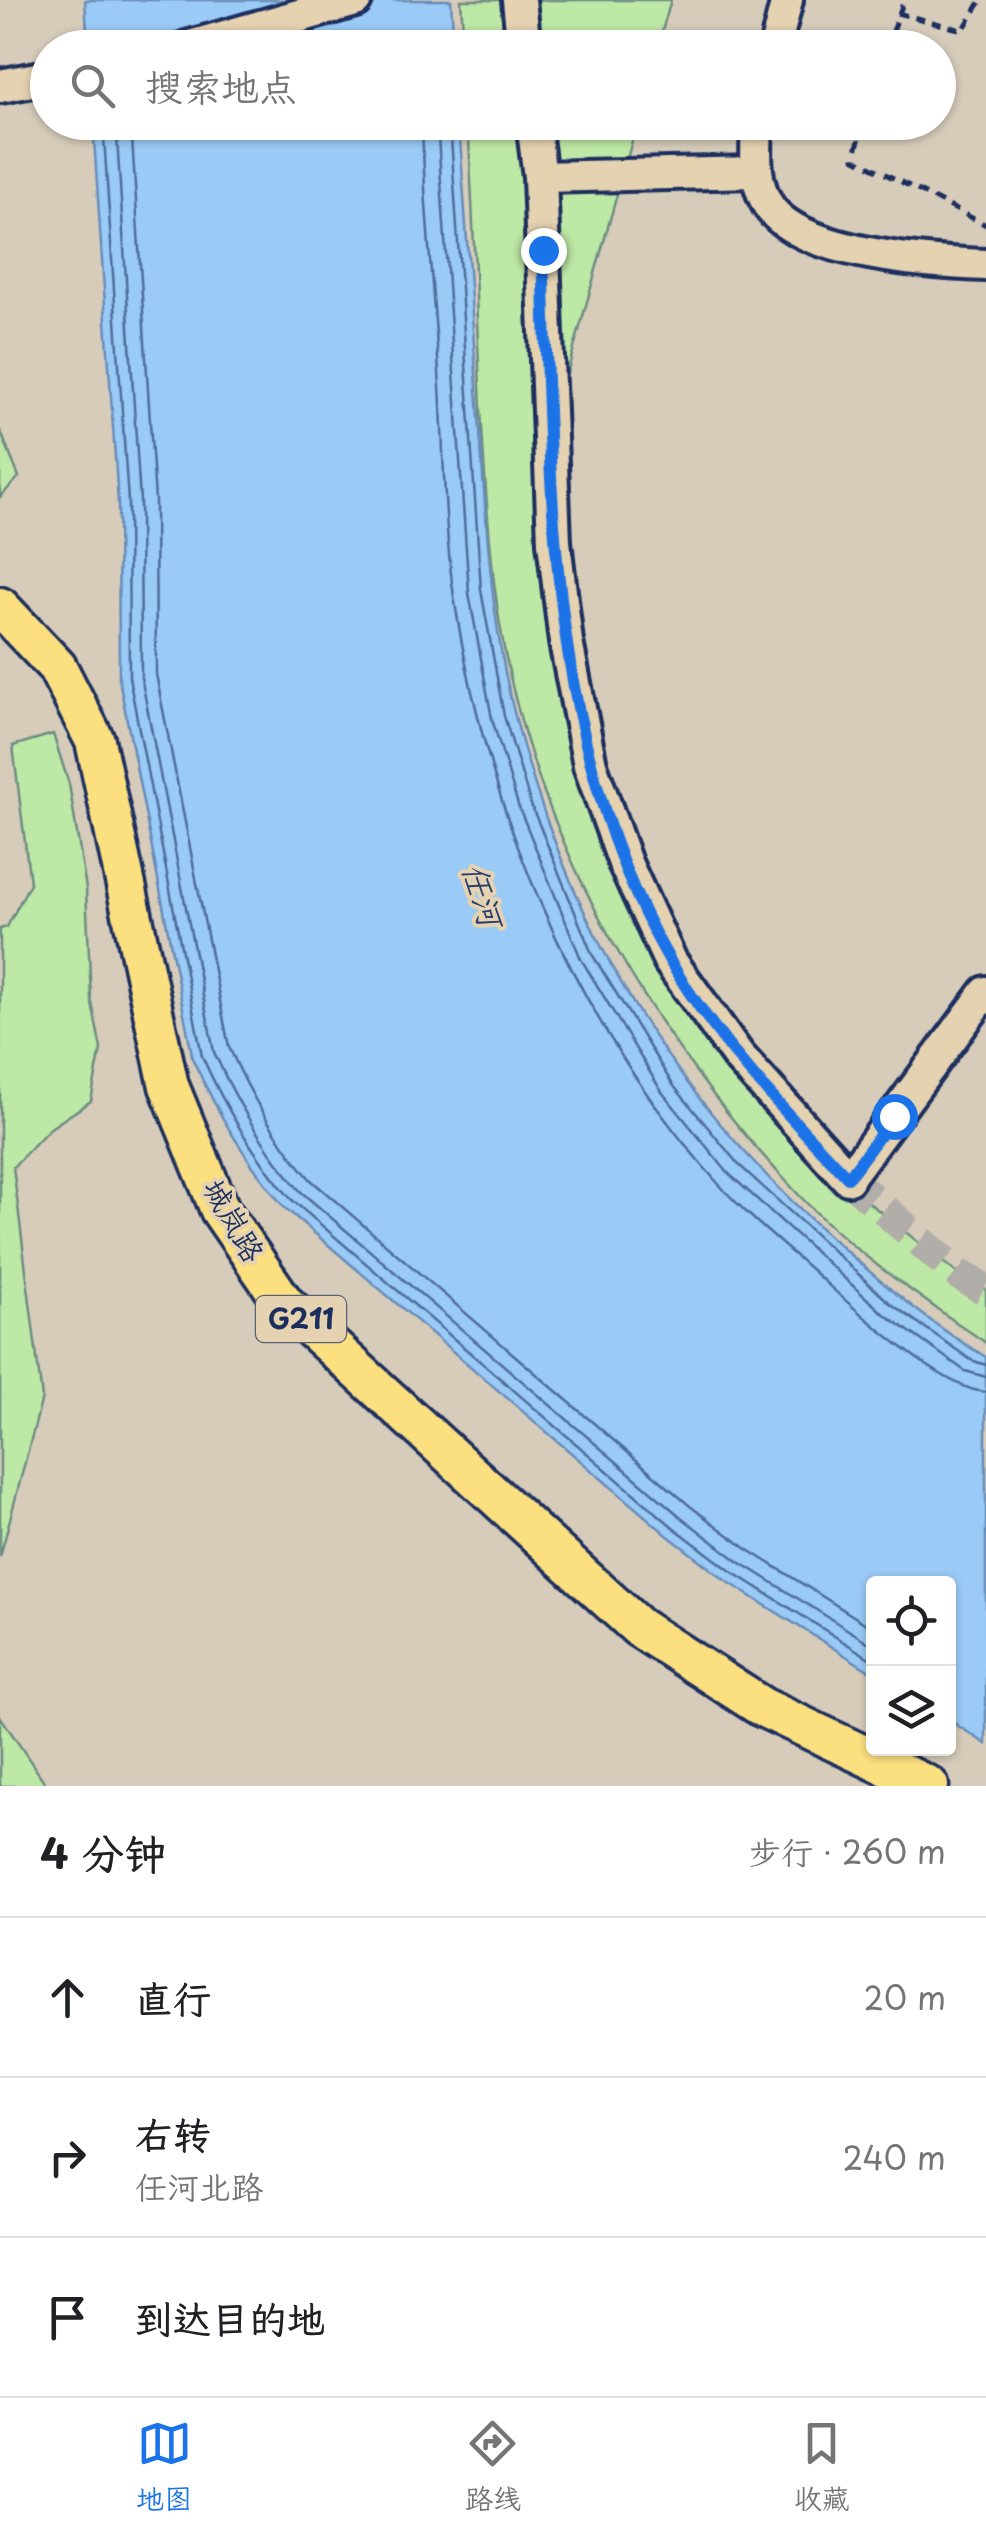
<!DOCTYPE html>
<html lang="zh">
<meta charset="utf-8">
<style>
body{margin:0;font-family:"Playpen Sans","LXGW WenKai TC",sans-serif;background:#f6f6f6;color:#202124}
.controls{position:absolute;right:30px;bottom:30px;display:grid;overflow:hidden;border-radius:10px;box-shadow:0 2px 8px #0004}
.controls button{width:90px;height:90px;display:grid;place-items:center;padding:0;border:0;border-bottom:2px solid #e0e0e0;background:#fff;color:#202124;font:50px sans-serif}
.stop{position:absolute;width:30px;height:30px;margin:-22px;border:8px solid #1a73e8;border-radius:50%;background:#fff}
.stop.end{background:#1a73e8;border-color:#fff;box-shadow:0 2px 10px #0008}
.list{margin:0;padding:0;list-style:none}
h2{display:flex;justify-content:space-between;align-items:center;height:130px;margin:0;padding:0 40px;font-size:42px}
h2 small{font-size:32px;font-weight:400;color:#757577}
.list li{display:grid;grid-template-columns:65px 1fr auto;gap:30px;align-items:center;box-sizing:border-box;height:160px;padding:0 40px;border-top:2px solid #e0e0e0}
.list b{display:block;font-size:38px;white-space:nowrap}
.list p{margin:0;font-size:32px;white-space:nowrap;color:#757577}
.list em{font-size:32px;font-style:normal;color:#757577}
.icon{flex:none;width:55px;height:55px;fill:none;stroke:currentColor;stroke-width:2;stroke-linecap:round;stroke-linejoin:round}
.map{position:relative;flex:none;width:986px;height:1786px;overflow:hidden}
.search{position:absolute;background:#fff;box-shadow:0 2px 8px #0004;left:30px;right:30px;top:30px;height:110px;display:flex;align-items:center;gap:25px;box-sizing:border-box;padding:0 35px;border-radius:55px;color:#757577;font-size:38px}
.sheet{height:610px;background:#fff}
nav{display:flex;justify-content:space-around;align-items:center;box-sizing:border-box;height:140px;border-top:2px solid #e0e0e0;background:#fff;font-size:28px;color:#757577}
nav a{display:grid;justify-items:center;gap:5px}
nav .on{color:#1a73e8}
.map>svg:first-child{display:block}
.green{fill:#bee8a5;stroke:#6c8c82;stroke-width:2.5}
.water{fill:#9acaf6;stroke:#678cb9;stroke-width:2.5}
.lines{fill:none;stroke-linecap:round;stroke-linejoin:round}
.shore{stroke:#4e6d9b;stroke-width:2.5}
.secondary-tunnel{stroke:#b1ada8;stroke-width:32;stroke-dasharray:32 16;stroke-linecap:butt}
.tertiary-casing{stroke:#1b2f5e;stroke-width:38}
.secondary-casing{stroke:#1b2f5e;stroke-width:40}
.trunk-casing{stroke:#1b2f5e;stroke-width:45}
.path{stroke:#1b2f5e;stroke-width:5;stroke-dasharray:10 8;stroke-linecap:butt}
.tertiary{stroke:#e5d2b0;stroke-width:30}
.secondary{stroke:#e5d2b0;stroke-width:32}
.trunk{stroke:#fce080;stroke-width:38}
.route{stroke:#1a73e8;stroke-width:12}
.labels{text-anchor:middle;stroke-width:8;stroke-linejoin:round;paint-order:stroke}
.shield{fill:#e5d2b0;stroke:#586077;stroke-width:2.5}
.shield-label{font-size:28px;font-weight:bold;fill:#1b2f5e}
.street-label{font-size:30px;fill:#1b2f5e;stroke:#e5d2b0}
.water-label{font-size:32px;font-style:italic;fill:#283e6d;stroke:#e5d2b0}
</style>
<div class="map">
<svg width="986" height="1786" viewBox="0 0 986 1786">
<rect width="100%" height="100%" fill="#d7ccba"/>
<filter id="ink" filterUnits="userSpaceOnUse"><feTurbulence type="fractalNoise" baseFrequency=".01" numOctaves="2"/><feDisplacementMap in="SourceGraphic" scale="20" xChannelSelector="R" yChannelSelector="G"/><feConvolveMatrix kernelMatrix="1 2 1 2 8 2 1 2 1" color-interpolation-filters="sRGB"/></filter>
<g filter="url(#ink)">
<g class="green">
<polygon points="461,0 671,0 657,48 464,47"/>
<path d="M468 123H637L543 459 633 915 828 1170 958 1274 986 1290V1343C920 1297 852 1252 797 1193 640 1026 520 813 494 582 478 433 477 273 468 123Z"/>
<polygon points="0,430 19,477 0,497"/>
<polygon points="53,734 69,784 86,889 91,998 101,1049 91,1101 49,1129 13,1167 42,1398 0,1557 0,929 7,927 30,883 13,746"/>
<polygon points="0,1716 47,1786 0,1786"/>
</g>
<g class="water">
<polygon points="85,0 451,0 454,47 88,47"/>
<path d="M93 123H459C467 231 474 339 481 447 487 537 492 628 515 716 570 931 671 1096 836 1242 883 1284 931 1325 986 1357V1744L949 1720 948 1584H874L873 1673 725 1580 667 1535 284 1207C245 1160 218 1114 193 1060L119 679 118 503Z"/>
</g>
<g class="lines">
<g class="shore">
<path d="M103 122 128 502 129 677 202 1056C226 1110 253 1155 291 1199L673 1527 731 1571 874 1661"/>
<path d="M116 122 140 501 141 676 214 1052C237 1104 263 1147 300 1191L681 1517 738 1561 874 1646"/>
<path d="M131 122 155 500 156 674 229 1047C251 1097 276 1139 311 1180L690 1506 747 1549 874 1629"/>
<path d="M422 122C424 210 434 298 440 386 444 456 444 528 454 597 487 812 570 1016 715 1180 745 1214 781 1243 815 1273 848 1303 943 1391 986 1392"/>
<polyline points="437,122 469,593 492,719 518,805 581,959 662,1092 728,1173 883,1313 965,1371 986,1377"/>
<polyline points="450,122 481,590 504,716 530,802 592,954 673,1085 738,1164 890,1303 971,1360 986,1365"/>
</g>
<polyline class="secondary-tunnel" points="848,1178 958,1274 986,1290"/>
<g class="tertiary-casing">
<g id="tertiary">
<polyline points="775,48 787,0"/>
<path d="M757 122C756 151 753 180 768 205 799 255 933 263 986 265"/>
<polyline points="540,177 756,172"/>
<polyline points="848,1178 986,992"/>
</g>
</g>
<g class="secondary-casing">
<g id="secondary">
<polyline points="519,0 524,48"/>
<polyline points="187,48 355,0"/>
<polyline points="0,86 48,77"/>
<polyline points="533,122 540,177 554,542 566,642 590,765 625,863 670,961 739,1057 848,1178"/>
</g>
</g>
<g class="trunk-casing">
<polyline id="trunk" points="0,607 57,667 95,741 169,1086 220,1210 284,1303 638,1627 762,1707 929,1786"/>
</g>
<g class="path">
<polyline points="897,13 963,30 981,1 986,2"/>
<polyline points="887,48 904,0"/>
<polyline points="864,122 854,158 986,225"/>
</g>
<use href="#tertiary" class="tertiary"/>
<use href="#secondary" class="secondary"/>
<use href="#trunk" class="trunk"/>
</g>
</g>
<g class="lines" filter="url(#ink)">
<path class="route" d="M543 250C551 490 546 747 670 961 716 1041 785 1112 848 1178L894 1116"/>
</g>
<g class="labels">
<rect class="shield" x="256" y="1296" width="90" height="46" rx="8"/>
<g class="shield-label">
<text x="301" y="1329">G211</text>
</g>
<g class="street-label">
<text transform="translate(233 1221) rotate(60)" y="10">城岚路</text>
</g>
<g class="water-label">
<text transform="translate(482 895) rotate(73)" y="11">任河</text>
</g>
</g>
</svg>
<div class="controls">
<button><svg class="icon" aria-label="locate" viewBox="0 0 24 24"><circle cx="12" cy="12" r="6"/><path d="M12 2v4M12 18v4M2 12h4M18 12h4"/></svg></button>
<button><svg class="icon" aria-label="layers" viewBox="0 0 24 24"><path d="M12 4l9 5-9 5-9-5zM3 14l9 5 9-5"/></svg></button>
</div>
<div class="stop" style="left:894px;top:1116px"></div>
<div class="stop end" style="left:543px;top:250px"></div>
<div class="search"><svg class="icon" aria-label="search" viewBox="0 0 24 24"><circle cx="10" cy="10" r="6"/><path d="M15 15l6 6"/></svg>搜索地点</div>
</div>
<section class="sheet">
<h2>4 分钟<small>步行 · 260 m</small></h2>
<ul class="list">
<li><svg class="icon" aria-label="ahead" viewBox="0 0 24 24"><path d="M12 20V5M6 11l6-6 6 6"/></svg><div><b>直行</b></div><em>20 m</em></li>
<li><svg class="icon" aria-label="right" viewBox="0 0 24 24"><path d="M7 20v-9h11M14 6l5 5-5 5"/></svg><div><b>右转</b><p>任河北路</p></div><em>240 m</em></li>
<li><svg class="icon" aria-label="arrive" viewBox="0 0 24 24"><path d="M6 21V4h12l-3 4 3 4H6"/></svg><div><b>到达目的地</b></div></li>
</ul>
</section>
<nav>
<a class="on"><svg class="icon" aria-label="map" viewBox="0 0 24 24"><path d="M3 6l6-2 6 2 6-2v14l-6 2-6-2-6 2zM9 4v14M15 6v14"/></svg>地图</a>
<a><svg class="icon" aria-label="directions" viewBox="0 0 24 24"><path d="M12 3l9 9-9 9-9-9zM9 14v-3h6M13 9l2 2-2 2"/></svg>路线</a>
<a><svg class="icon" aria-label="saved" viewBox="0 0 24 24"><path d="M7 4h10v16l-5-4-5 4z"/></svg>收藏</a>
</nav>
